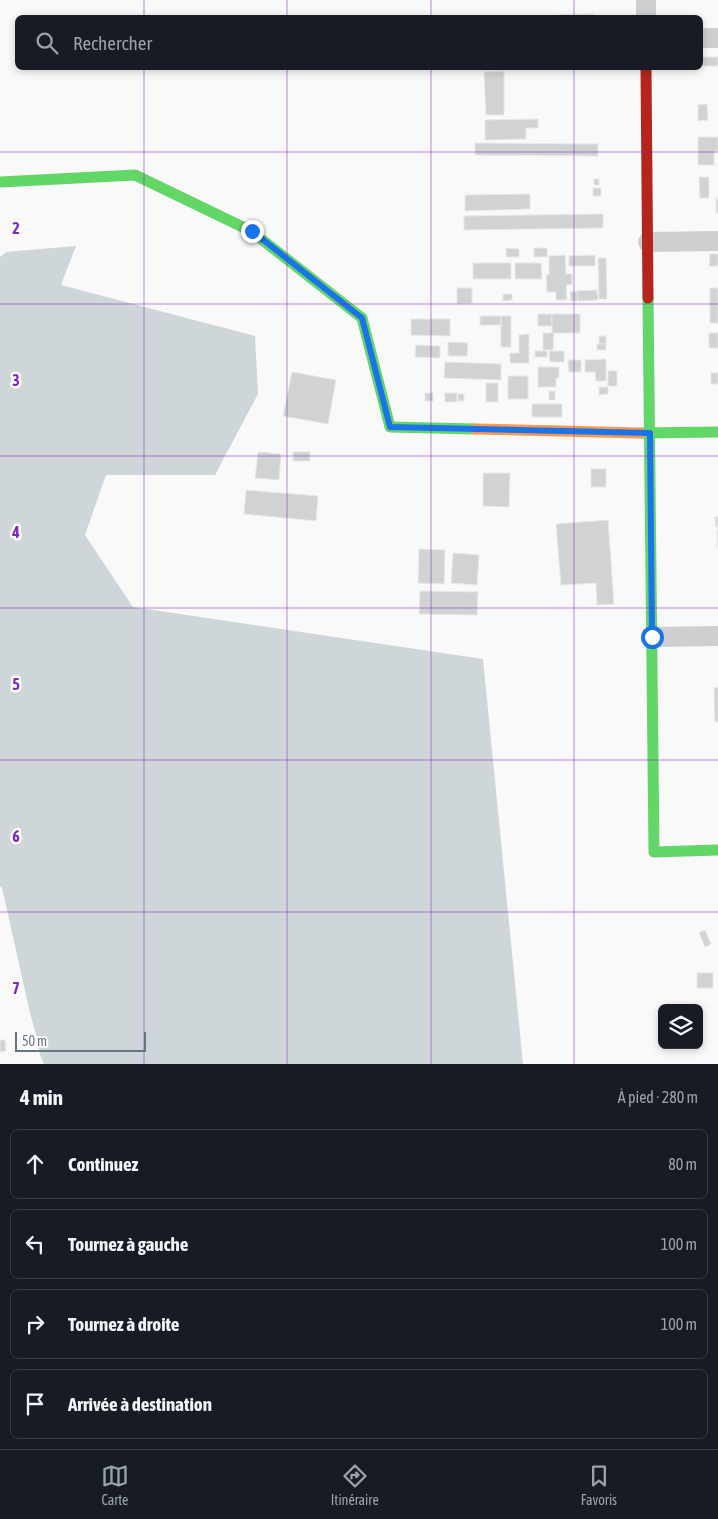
<!DOCTYPE html>
<html lang="fr">
<meta charset="utf-8">
<style>
body{margin:0;font-family:"Asap Condensed",sans-serif;background:#20242c;color:#f1f3f6}
.controls{position:absolute;right:15px;bottom:15px;display:grid;overflow:hidden;border-radius:8px;box-shadow:0 2px 8px #0003}
.controls button{width:45px;height:45px;display:grid;place-items:center;padding:0;border:0;border-bottom:1px solid #363941;background:#171b24;color:#f1f3f6;font:25px sans-serif}
.scale{position:absolute;left:15px;bottom:12px;width:131px;box-sizing:border-box;padding-left:5px;border:2px solid #657683;border-top:0;font-size:14px;line-height:18px;white-space:nowrap;color:#657683;-webkit-text-stroke:4px #fff;paint-order:stroke}
.stop{position:absolute;width:15px;height:15px;margin:-11px;border:4px solid #1a73e8;border-radius:50%;background:#fff}
.stop.end{background:#1a73e8;border-color:#fff;box-shadow:0 1px 5px #0008}
.list{margin:0;padding:0;list-style:none}
h2{display:flex;justify-content:space-between;align-items:center;height:65px;margin:0;padding:0 20px;font-size:21px}
h2 small{font-size:16px;font-weight:400;color:#9ea1a6}
.list li{display:grid;grid-template-columns:32px 1fr auto;gap:15px;align-items:center;box-sizing:border-box;height:70px;margin:0 10px 10px;padding:0 10px;border:1px solid #363941;border-radius:8px}
.list b{display:block;font-size:19px;white-space:nowrap}
.list em{font-size:16px;font-style:normal;color:#9ea1a6}
.icon{flex:none;width:28px;height:28px;fill:none;stroke:currentColor;stroke-width:2;stroke-linecap:round;stroke-linejoin:round}
.map{position:relative;flex:none;width:718px;height:1064px;overflow:hidden}
.search{position:absolute;background:#171b24;box-shadow:0 2px 8px #0003;left:15px;right:15px;top:15px;height:55px;display:flex;align-items:center;gap:12px;box-sizing:border-box;padding:0 18px;border-radius:8px;color:#9ea1a6;font-size:19px}
.sheet{height:385px;background:#171b24}
nav{display:flex;justify-content:space-around;align-items:center;box-sizing:border-box;height:70px;border-top:1px solid #363941;background:#171b24;font-size:14px;color:#9ea1a6}
nav a{display:grid;justify-items:center;gap:2px}
nav .on{color:#99a4ac}
.map>svg:first-child{display:block}
.water{fill:#ced6d9}
.building{fill:#d0d2d3;stroke:#e8e8e8}
.lines{fill:none;stroke-linecap:round;stroke-linejoin:round}
.street{stroke:#cecfd0;stroke-width:20}
.fast{stroke:#63d668;stroke-width:11}
.slow{stroke:#ff974d;stroke-width:11}
.jam{stroke:#b3261e;stroke-width:11}
.route{stroke:#1a73e8;stroke-width:6}
.grid{fill:none;stroke:#7b2cbf;stroke-width:1;stroke-opacity:0.55}
.grid-label{font-size:16px;text-anchor:middle;font-weight:bold;fill:#7b2cbf;stroke:#fff;stroke-width:5;stroke-linejoin:round;paint-order:stroke}
</style>
<div class="map">
<svg width="718" height="1064" viewBox="0 0 718 1064">
<rect width="100%" height="100%" fill="#f9f9f9"/>
<polygon class="water" points="76,246 61,285 255,336 258,394 215,475 106,475 85,535 133,607 483,659 523,1064 44,1064 40,1055 38,1041 30,1013 2,888 0,886 0,257 6,252"/>
<g class="building">
<polygon points="593,14 593,18 556,18 556,15"/>
<rect x="703" y="57" width="15" height="9"/>
<polygon points="504,71 504,115 486,115 484,72"/>
<polygon points="707,104 708,120 698,121 698,105"/>
<polygon points="538,119 538,128 526,128 526,139 485,140 485,120"/>
<polygon points="698,137 718,137 718,151 714,151 714,165 698,165"/>
<polygon points="475,143 598,144 598,156 475,155"/>
<polygon points="699,177 709,177 709,198 700,198"/>
<rect x="594" y="179" width="5" height="6"/>
<rect x="593" y="188" width="8" height="8"/>
<polygon points="530,194 530,209 465,211 465,195"/>
<rect x="716" y="198" width="2" height="15"/>
<polygon points="603,214 603,228 464,230 464,216"/>
<polygon points="506,248 519,249 519,257 506,257"/>
<rect x="534" y="248" width="13" height="9"/>
<polygon points="710,254 718,254 718,266 709,266"/>
<polygon points="565,255 566,274 572,274 572,284 566,285 567,300 556,300 556,292 547,292 546,275 549,275 549,256"/>
<polygon points="595,255 595,266 569,266 569,256"/>
<polygon points="598,258 606,258 607,299 599,299"/>
<rect x="473" y="263" width="38" height="16"/>
<polygon points="515,263 541,263 542,279 515,279"/>
<polygon points="457,288 472,288 472,303 457,304"/>
<rect x="710" y="288" width="8" height="35"/>
<polygon points="597,290 598,300 578,301 577,291"/>
<polygon points="577,291 578,301 571,301 570,292"/>
<polygon points="503,294 512,294 512,300 503,301"/>
<rect x="538" y="314" width="14" height="12"/>
<rect x="552" y="314" width="28" height="19"/>
<rect x="480" y="316" width="21" height="9"/>
<rect x="501" y="316" width="10" height="31"/>
<polygon points="411,319 450,319 450,336 411,335"/>
<polygon points="543,333 554,333 553,350 543,350"/>
<rect x="709" y="333" width="9" height="15"/>
<polygon points="529,334 529,363 510,363 510,353 519,353 519,335"/>
<rect x="599" y="336" width="7" height="8"/>
<polygon points="448,342 468,343 467,356 448,356"/>
<rect x="597" y="344" width="9" height="6"/>
<polygon points="416,345 440,346 440,358 415,357"/>
<rect x="535" y="351" width="12" height="6"/>
<polygon points="549,351 564,351 564,362 550,362"/>
<polygon points="606,359 606,381 596,381 595,372 585,372 585,360"/>
<polygon points="568,360 581,360 581,372 569,372"/>
<polygon points="445,362 501,364 501,380 444,378"/>
<polygon points="538,367 559,367 559,378 556,378 556,387 538,387"/>
<rect x="608" y="371" width="9" height="15"/>
<polygon points="292,372 336,380 328,424 283,416"/>
<rect x="711" y="373" width="7" height="11"/>
<rect x="508" y="376" width="20" height="23"/>
<rect x="486" y="383" width="12" height="19"/>
<polygon points="599,387 608,387 608,394 599,395"/>
<rect x="549" y="391" width="6" height="9"/>
<rect x="425" y="393" width="8" height="8"/>
<rect x="445" y="393" width="12" height="9"/>
<rect x="458" y="394" width="6" height="7"/>
<rect x="532" y="404" width="30" height="13"/>
<polygon points="258,452 281,454 279,480 255,478"/>
<rect x="293" y="452" width="17" height="9"/>
<rect x="591" y="469" width="15" height="18"/>
<polygon points="483,473 510,473 509,507 483,506"/>
<polygon points="246,490 318,496 316,521 244,514"/>
<polygon points="715,517 718,517 718,527 716,527"/>
<polygon points="608,520 614,604 597,605 596,583 561,585 556,524"/>
<rect x="717" y="530" width="1" height="17"/>
<polygon points="419,549 445,550 444,584 418,583"/>
<polygon points="453,553 479,555 477,585 451,583"/>
<polygon points="420,591 478,592 477,615 419,614"/>
<polygon points="718,687 718,722 715,722 714,688"/>
<polygon points="705,930 711,944 705,947 699,933"/>
<rect x="697" y="973" width="16" height="15"/>
<polygon points="0,1040 5,1040 6,1051 0,1052"/>
</g>
<g class="lines">
<g class="street">
<polyline points="646,0 646,18"/>
<polyline points="700,38 718,38"/>
<polyline points="648,242 718,241"/>
<polyline points="652,637 718,636"/>
</g>
<g class="fast">
<polyline points="0,182 135,175 251,231 362,318 390,427 475,429"/>
<polyline points="648,298 654,852 718,850"/>
<polyline points="640,433 718,432"/>
</g>
<polyline class="slow" points="475,429 640,433"/>
<polyline class="jam" points="646,68 648,298"/>
</g>
<g class="lines">
<polyline class="route" points="252,231 362,318 390,427 650,433 652,637"/>
</g>
<path class="grid" d="M144 0V18M287 0V18M431 0V18M574 0V18M144 68V1064M287 68V1064M431 68V1064M574 68V1064M0 152H718M0 304H718M0 456H718M0 608H718M0 760H718M0 912H718"/>
<g class="grid-label">
<text x="16" y="234">2</text>
<text x="16" y="386">3</text>
<text x="16" y="538">4</text>
<text x="16" y="690">5</text>
<text x="16" y="842">6</text>
<text x="16" y="994">7</text>
</g>
</svg>
<div class="controls">
<button><svg class="icon" aria-label="layers" viewBox="0 0 24 24"><path d="M12 4l9 5-9 5-9-5zM3 14l9 5 9-5"/></svg></button>
</div>
<div class="scale">50 m</div>
<div class="stop" style="left:652px;top:637px"></div>
<div class="stop end" style="left:252px;top:231px"></div>
<div class="search"><svg class="icon" aria-label="search" viewBox="0 0 24 24"><circle cx="10" cy="10" r="6"/><path d="M15 15l6 6"/></svg>Rechercher</div>
</div>
<section class="sheet">
<h2>4 min<small>À pied · 280 m</small></h2>
<ul class="list">
<li><svg class="icon" aria-label="ahead" viewBox="0 0 24 24"><path d="M12 20V5M6 11l6-6 6 6"/></svg><div><b>Continuez</b></div><em>80 m</em></li>
<li><svg class="icon" aria-label="left" viewBox="0 0 24 24"><path d="M17 20v-9H6M10 6l-5 5 5 5"/></svg><div><b>Tournez à gauche</b></div><em>100 m</em></li>
<li><svg class="icon" aria-label="right" viewBox="0 0 24 24"><path d="M7 20v-9h11M14 6l5 5-5 5"/></svg><div><b>Tournez à droite</b></div><em>100 m</em></li>
<li><svg class="icon" aria-label="arrive" viewBox="0 0 24 24"><path d="M6 21V4h12l-3 4 3 4H6"/></svg><div><b>Arrivée à destination</b></div></li>
</ul>
</section>
<nav>
<a class="on"><svg class="icon" aria-label="map" viewBox="0 0 24 24"><path d="M3 6l6-2 6 2 6-2v14l-6 2-6-2-6 2zM9 4v14M15 6v14"/></svg>Carte</a>
<a><svg class="icon" aria-label="directions" viewBox="0 0 24 24"><path d="M12 3l9 9-9 9-9-9zM9 14v-3h6M13 9l2 2-2 2"/></svg>Itinéraire</a>
<a><svg class="icon" aria-label="saved" viewBox="0 0 24 24"><path d="M7 4h10v16l-5-4-5 4z"/></svg>Favoris</a>
</nav>
